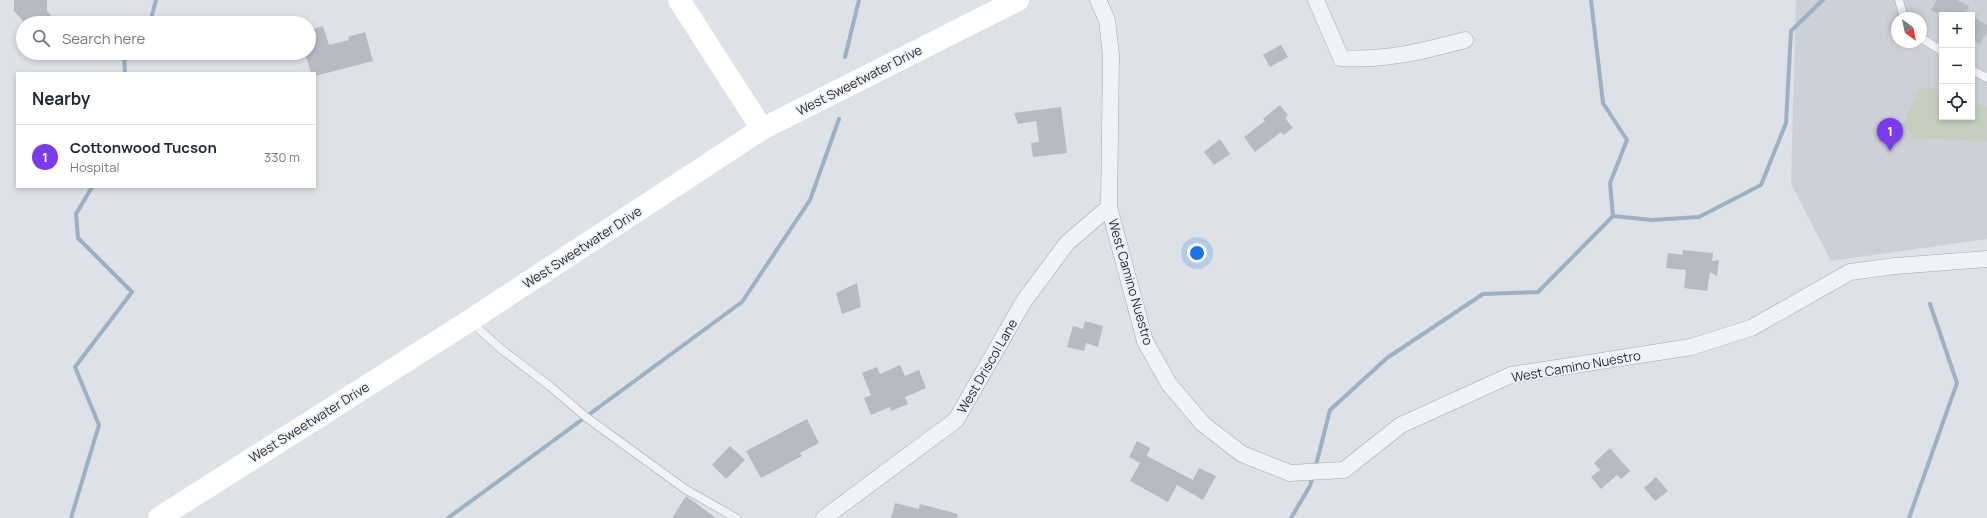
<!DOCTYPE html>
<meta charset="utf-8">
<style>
body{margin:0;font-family:Manrope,sans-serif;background:#f2f2f3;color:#1f2937}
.controls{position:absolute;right:12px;top:12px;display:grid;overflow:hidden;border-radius:0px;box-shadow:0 2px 6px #0003}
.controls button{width:36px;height:36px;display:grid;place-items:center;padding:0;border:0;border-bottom:1px solid #e0e1e3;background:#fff;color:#1f2937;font:20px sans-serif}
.compass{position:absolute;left:1891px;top:12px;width:36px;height:36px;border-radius:50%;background:#fff;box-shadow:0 2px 6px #0003;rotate:147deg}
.you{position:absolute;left:1197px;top:253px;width:14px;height:14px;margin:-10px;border:3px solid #fff;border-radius:50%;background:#1a73e8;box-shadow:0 0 0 6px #1a73e833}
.badge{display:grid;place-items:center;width:26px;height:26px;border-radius:50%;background:#7c3aed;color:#fff;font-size:13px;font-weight:700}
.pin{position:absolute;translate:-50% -33px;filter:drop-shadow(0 1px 2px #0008)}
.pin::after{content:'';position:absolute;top:21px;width:14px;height:12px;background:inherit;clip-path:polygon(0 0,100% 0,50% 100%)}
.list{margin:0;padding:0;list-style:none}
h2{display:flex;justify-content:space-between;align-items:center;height:52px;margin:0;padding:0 16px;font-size:17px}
h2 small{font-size:13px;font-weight:400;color:#747a83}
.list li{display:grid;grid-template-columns:26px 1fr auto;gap:12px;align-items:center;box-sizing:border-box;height:64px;padding:0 16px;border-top:1px solid #e0e1e3}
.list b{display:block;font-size:15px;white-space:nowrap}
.list p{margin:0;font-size:13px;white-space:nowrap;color:#747a83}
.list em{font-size:13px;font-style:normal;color:#747a83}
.icon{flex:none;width:22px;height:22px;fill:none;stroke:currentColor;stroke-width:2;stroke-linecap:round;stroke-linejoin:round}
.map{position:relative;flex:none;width:1987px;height:518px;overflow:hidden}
.search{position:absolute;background:#fff;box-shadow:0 2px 6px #0003;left:16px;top:16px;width:300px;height:44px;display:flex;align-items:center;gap:10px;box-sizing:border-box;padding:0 14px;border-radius:22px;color:#747a83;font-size:15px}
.panel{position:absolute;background:#fff;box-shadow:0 2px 6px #0003;left:16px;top:72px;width:300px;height:116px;border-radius:0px}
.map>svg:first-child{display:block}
.built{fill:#ccd1d7;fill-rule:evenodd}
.green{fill:#c5cfc0}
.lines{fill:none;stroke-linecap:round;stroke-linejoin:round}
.stream{stroke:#9cb1c3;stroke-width:4}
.building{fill:#b6bbc2}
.lane-casing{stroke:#a4a9af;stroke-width:9}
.street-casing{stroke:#a4a9af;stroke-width:17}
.lane{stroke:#f0f2f5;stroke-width:8}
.street{stroke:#f0f2f5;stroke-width:16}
.secondary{stroke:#fff;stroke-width:22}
.labels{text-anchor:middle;stroke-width:3.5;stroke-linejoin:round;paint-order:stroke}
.street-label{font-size:13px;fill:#29303b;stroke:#edf0f4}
</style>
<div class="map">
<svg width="1987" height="518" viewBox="0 0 1987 518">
<rect width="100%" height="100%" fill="#dee2e6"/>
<path class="built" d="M1796 0H1987V239L1831 261 1791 184ZM1942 15H1972V117H1942ZM1897 18H1921V42H1897Z"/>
<polygon class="green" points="1928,86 1942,91 1942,117 1972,117 1972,102 1987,107 1987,141 1915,138 1903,125 1919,89"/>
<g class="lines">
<g class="stream">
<polyline points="150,23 156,0"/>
<polyline points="124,53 125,73"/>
<polyline points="845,57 859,0"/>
<polyline points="1613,216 1652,220 1699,217 1761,185 1786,123 1791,31 1823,0"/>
<polyline points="1315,469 1330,410 1387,358 1483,294 1538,292 1613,216 1610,183 1627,140 1603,103 1591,0"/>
<polyline points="71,518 99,425 75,367 132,292 78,238 76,214 92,187"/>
<polyline points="448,518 742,302 810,200 839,119"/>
<polyline points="1291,518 1310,486 1313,475"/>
<polyline points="1909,518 1957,383 1930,304"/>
</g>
</g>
<g class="building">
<polygon points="14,0 47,0 47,11 57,23 25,23 14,11"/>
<polygon points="1937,0 1957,0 1969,6 1965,15 1941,15 1931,10"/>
<polygon points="1972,16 1987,25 1987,32 1980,44 1972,39"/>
<polygon points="323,26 329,45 349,40 348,37 365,32 373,61 315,76 315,73 311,73 305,53 309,53 309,30"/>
<polygon points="1281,45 1288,57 1270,67 1263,55"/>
<polygon points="1280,105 1288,115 1285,118 1293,128 1283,135 1281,132 1255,152 1244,137 1265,121 1263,119"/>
<polygon points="1061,107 1067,153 1033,157 1031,143 1039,142 1036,121 1018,124 1014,113"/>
<polygon points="1220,139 1230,154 1214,165 1204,152"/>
<polygon points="1682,250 1713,253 1712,261 1719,260 1717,276 1710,272 1707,291 1684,288 1686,270 1666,268 1668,253 1683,255"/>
<polygon points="857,283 861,307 842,314 836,293"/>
<polygon points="1085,321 1103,326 1098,347 1086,343 1084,351 1067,347 1073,326 1083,329"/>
<polygon points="900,365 905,376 919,370 926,388 905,397 908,404 891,411 890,407 871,415 864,398 871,395 862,373 877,367 880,374"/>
<polygon points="807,419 819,443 800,453 802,456 761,478 746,451"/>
<polygon points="1137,441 1150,448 1147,456 1193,480 1199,468 1216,476 1203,500 1177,485 1168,502 1130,481 1140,463 1129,457"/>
<polygon points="730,446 745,460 726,479 712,465"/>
<polygon points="1610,448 1630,471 1621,479 1617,475 1601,489 1591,477 1600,470 1594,463"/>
<polygon points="1656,477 1668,491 1655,501 1644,488"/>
<polygon points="686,496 716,518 672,518"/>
<polygon points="895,503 919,509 920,504 958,514 957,518 891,518"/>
</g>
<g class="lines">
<g class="lane-casing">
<g id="lane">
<polyline points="1899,0 1904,18"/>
<polyline points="1921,38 1942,51"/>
<polyline points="1972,70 1987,78"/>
<polyline points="470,321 501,349 551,387 586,417 685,489 736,518"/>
</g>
</g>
<g class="street-casing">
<g id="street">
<polyline points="1098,0 1107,20 1111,56 1109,207 1145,341 1169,384 1203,424 1242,454 1290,473 1344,470 1401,425 1511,375 1691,347 1751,328 1850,272 1895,266 1987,259"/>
<path d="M1316 0 1341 58C1386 61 1423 51 1465 40"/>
<polyline points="824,518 956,420 1024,301 1067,243 1109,207"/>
</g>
</g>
<use href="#lane" class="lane"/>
<use href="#street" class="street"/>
<g class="secondary">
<polyline points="679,0 762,129"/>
<polyline points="159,518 469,321 762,129 1018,0"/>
</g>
</g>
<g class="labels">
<g class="street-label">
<text transform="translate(859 80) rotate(-27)" y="5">West Sweetwater Drive</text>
<text transform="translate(582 247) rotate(-33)" y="5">West Sweetwater Drive</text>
<text transform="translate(1131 282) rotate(74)" y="5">West Camino Nuestro</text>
<text transform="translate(987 366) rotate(-60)" y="5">West Driscol Lane</text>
<text transform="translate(1576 366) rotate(-10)" y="5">West Camino Nuestro</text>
<text transform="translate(309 422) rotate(-32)" y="5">West Sweetwater Drive</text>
</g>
</g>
</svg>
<div class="controls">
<button>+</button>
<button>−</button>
<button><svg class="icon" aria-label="locate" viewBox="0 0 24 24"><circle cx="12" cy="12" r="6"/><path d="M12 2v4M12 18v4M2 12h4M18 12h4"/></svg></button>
</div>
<svg class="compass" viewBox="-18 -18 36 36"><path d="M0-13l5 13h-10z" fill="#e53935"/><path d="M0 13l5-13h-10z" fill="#747a83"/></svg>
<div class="you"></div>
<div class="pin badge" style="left:1890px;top:151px">1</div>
<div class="search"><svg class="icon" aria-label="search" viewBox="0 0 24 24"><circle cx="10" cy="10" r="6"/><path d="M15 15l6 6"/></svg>Search here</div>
<section class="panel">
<h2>Nearby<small></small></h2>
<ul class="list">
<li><span class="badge">1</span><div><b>Cottonwood Tucson</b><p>Hospital</p></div><em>330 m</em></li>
</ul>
</section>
</div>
